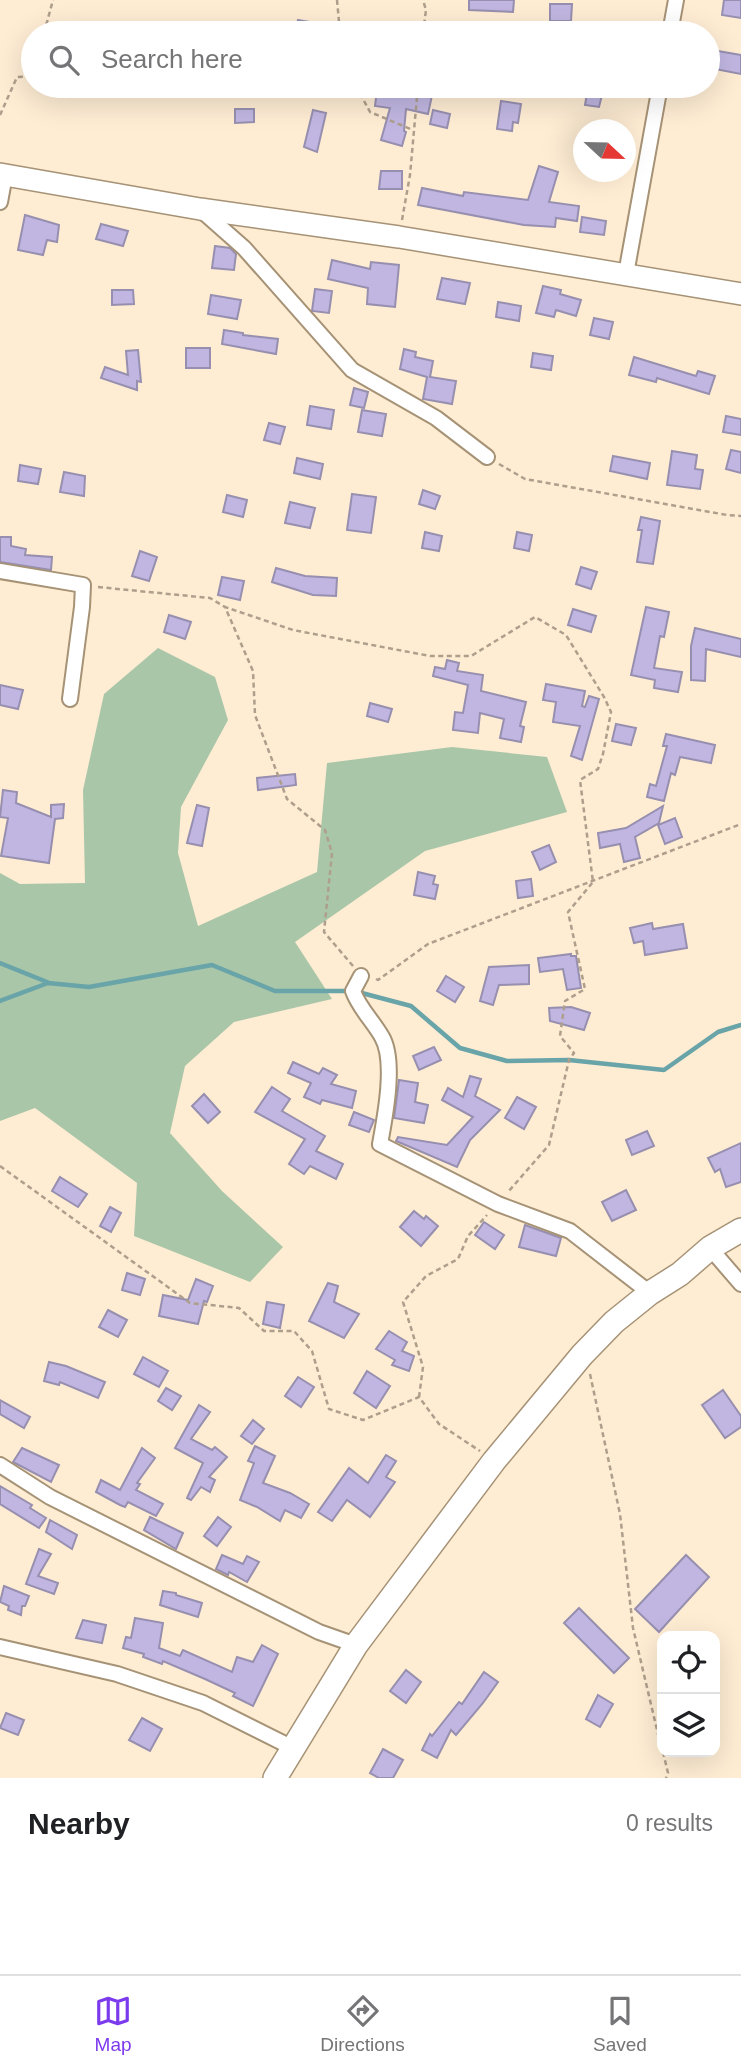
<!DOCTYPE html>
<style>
body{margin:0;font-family:Helvetica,sans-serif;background:#f6f6f6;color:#202124}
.controls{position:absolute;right:21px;bottom:21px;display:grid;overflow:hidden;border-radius:14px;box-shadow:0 7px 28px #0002}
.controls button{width:63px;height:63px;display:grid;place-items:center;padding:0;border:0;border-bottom:2px solid #e0e0e0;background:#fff;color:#202124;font:35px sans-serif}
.compass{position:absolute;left:573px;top:119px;width:63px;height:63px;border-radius:50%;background:#fff;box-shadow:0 7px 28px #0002;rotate:112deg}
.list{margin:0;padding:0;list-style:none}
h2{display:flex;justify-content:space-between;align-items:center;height:91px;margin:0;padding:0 28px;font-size:30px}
h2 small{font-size:23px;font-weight:400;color:#757577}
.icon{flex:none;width:38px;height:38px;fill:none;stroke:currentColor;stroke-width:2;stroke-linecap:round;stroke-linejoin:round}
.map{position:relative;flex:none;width:741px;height:1778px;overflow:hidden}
.search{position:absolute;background:#fff;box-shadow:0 7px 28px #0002;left:21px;right:21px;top:21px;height:77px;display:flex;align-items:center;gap:18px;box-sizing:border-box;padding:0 24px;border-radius:38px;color:#757577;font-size:26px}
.sheet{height:196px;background:#fff}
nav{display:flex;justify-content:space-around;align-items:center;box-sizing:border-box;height:98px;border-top:2px solid #e0e0e0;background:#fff;font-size:19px;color:#757577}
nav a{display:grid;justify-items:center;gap:4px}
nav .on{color:#7c3aed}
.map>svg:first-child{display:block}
.green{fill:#a9c6a8}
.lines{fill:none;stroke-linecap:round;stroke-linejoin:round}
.stream{stroke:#69a4a9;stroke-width:4.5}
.building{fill:#c0b6e1;stroke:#978faf;stroke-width:2}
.minor-casing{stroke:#a69275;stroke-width:18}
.secondary-casing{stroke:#a69275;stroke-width:24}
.primary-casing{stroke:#a69275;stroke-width:26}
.path{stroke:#ae9f8c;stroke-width:2.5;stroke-dasharray:5 3.5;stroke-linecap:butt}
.minor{stroke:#fff;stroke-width:14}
.secondary{stroke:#fff;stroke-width:21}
.primary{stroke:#fff;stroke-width:23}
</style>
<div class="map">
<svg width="741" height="1778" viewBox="0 0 741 1778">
<rect width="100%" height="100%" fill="#feecd3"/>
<polygon class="green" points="158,648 215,677 228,720 181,807 178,853 198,926 317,872 327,763 452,747 547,757 567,812 425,851 295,942 332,999 234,1022 185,1066 170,1133 222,1191 283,1247 250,1282 134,1236 137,1183 35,1108 0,1121 0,873 20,884 85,883 83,790 104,694"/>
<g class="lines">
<g class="stream">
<polyline points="0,963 47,982"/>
<polyline points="358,992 411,1006 460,1048 507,1061 569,1060 664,1070 718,1032 741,1025"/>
<polyline points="0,1001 48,983 89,987 212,965 275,991 349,991"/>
</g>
</g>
<g class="building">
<polygon points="469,0 514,0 513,12 469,10"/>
<polygon points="724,0 741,0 741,18 722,15"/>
<polygon points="550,4 572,4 571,21 550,21"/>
<polygon points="298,20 339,27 339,33 295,33"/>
<polygon points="718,51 741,55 741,74 715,69"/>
<polygon points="396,86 434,86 428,114 406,109 404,131 406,132 402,146 381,140 390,108 375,106 377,90 395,93"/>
<polygon points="588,88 603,91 599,107 585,105"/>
<polygon points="501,101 521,104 518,123 513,122 512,131 497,129"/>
<polygon points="235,109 254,109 254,122 235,123"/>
<polygon points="313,110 326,113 317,152 304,147"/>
<polygon points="433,110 450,114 447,128 430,124"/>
<polygon points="539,166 558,172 549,202 579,206 577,221 556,218 555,227 524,225 418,205 422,188 463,196 464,192 528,200"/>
<polygon points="381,171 402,171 402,189 379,189"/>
<polygon points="25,215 59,225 57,242 47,240 43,255 18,250"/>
<polygon points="582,217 606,221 604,235 580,232"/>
<polygon points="101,224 128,231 123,246 96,239"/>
<polygon points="215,246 230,248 236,254 234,270 212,268"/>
<polygon points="332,260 370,269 371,262 399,265 395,307 367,304 368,288 328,279"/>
<polygon points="442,278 470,283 465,304 437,299"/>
<polygon points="543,286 561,290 560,294 581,300 576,316 556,310 554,317 536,313"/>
<polygon points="315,289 332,291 329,313 312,311"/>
<polygon points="112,290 133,290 134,304 112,305"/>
<polygon points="211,295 241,300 237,319 208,314"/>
<polygon points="498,302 521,306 519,321 496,317"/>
<polygon points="594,318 613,322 609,339 590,335"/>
<polygon points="224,330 243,333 243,335 278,339 276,354 222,344"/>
<rect x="186" y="348" width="24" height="20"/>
<polygon points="404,349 416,352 415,357 433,361 430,377 456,381 452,404 423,399 427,377 400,369"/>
<polygon points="138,350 141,382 137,381 137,390 101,378 105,367 128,375 126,351"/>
<polygon points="533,353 553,356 551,370 531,367"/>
<polygon points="634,357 696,376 698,371 715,376 709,394 657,378 656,382 629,375"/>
<polygon points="354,388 368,392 364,408 350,405"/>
<polygon points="310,406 334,410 331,429 307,425"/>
<polygon points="362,410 386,414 382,436 358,432"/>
<polygon points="726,416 741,419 741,435 723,432"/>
<polygon points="269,423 285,427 280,444 264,440"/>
<polygon points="731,450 741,452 741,473 726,469"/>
<polygon points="672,451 697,455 695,469 703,470 700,489 667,485"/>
<polygon points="613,456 650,463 647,479 610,471"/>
<polygon points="297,458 323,464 320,479 294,473"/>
<polygon points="20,465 41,469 38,484 18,481"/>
<polygon points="64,472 85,476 84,496 60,492"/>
<polygon points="423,490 440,496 435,509 419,504"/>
<polygon points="352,494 376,497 371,533 347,530"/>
<polygon points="227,495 247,500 243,517 223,512"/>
<polygon points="290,502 315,508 310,528 285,523"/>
<polygon points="641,517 660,521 653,564 637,562 642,530 638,530"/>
<polygon points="425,532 442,536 439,551 422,548"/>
<polygon points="517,532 532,535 529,551 514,548"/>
<polygon points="0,537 11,537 11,546 26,549 25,555 52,557 51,570 0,562"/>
<polygon points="140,551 157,557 149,581 132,576"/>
<polygon points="581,567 597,572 591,589 576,584"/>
<polygon points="276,568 305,576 337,578 336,596 313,595 272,582"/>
<polygon points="222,577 244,581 240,600 218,595"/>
<polygon points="646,607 669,612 664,637 660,636 654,668 682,672 678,692 654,688 655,680 631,675"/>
<polygon points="573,609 596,616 591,632 568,625"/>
<polygon points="169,615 191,622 185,639 164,632"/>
<polygon points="695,628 741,639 741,657 706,649 705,681 691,680 691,646"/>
<polygon points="447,660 459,663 457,671 483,675 481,691 526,702 520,726 524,727 521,742 500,738 504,719 480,713 478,733 453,730 455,712 463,713 468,685 433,676 435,667 445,669"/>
<polygon points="546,684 585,691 582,706 585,707 589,696 599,699 582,760 571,756 580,726 553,722 556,702 543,700"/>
<polygon points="0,685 23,690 18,709 0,705"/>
<polygon points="370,703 392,709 388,722 367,716"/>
<polygon points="616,724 636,728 631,745 612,741"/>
<polygon points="666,734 715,745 711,763 680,757 675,775 671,773 664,801 647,797 650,784 656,786 667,746 663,746"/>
<polygon points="295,774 296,785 258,790 257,778"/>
<polygon points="3,790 17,792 16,803 51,817 51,805 64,804 63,818 55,819 49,863 1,856 8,818 0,817"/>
<polygon points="197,805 209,808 202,846 187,843"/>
<polygon points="663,806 659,823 635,837 640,858 624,862 620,844 600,848 598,833 626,828"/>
<polygon points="675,818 682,837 665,844 658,825"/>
<polygon points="549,845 556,862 540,870 532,852"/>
<polygon points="418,872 435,876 433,884 438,885 435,899 414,895"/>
<polygon points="531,879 533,896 518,898 516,881"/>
<polygon points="652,923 653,929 683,924 687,948 645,955 643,941 634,943 630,928"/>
<polygon points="571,954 571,956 576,956 581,988 567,990 563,969 540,972 538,958"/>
<polygon points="529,965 529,984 499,985 493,1005 480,1001 489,967"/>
<polygon points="446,976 464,987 455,1002 437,991"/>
<polygon points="571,1007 590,1013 584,1030 550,1021 549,1008"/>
<polygon points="434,1047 441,1060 419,1070 413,1056"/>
<polygon points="293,1062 319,1074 323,1068 337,1075 331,1084 356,1091 352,1108 322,1100 320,1104 304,1097 311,1083 288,1073"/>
<polygon points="470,1076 481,1079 475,1096 500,1110 470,1140 457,1167 396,1141 398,1137 447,1145 473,1117 442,1100 448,1088 463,1097"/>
<polygon points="399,1080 418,1083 415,1102 428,1105 424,1123 394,1118"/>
<polygon points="272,1087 290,1099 282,1111 325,1136 316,1151 343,1164 336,1179 310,1166 304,1174 289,1164 305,1139 255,1112"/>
<polygon points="204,1094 220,1112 208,1123 192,1106"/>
<polygon points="517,1097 536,1107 524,1129 505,1118"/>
<polygon points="354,1112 374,1120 369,1132 349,1125"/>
<polygon points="647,1131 654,1146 632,1155 626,1140"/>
<polygon points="741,1143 741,1182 726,1187 720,1169 715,1172 708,1158"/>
<polygon points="60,1177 87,1194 78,1207 52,1191"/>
<polygon points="626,1190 636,1210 612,1221 602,1202"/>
<polygon points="110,1207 121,1213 111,1232 100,1226"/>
<polygon points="414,1211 424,1219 426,1216 438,1226 421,1246 400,1227"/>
<polygon points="484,1222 504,1235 495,1249 475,1235"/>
<polygon points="525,1225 561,1238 556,1256 519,1247"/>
<polygon points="127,1273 145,1279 140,1295 122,1290"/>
<polygon points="196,1279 213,1286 207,1302 204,1301 198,1324 159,1316 163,1295 188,1300"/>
<polygon points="328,1283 338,1286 334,1302 359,1314 344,1338 309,1321"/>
<polygon points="267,1302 284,1305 280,1328 263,1324"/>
<polygon points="108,1310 127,1320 118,1337 99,1327"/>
<polygon points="389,1331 407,1342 402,1351 414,1356 409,1371 392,1365 395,1360 376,1349"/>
<polygon points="143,1357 168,1371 159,1387 134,1374"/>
<polygon points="49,1362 66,1366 105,1382 98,1398 60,1382 59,1385 44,1381"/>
<polygon points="367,1371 390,1386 376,1408 354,1393"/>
<polygon points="298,1377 314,1387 301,1407 285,1396"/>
<polygon points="166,1388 181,1396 172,1410 158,1401"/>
<polygon points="723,1390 741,1416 741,1427 725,1438 702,1405"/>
<polygon points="0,1400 30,1417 24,1428 0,1414"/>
<polygon points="199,1405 210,1412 191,1439 212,1450 215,1447 227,1457 209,1477 215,1480 210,1492 201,1487 191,1500 187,1498 203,1463 175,1448"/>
<polygon points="253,1420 264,1429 252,1444 241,1436"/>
<polygon points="255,1446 275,1456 263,1483 290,1493 309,1504 301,1518 285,1510 280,1521 257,1507 240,1500 254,1463 248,1461"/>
<polygon points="22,1448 59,1465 51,1482 13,1462"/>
<polygon points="142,1448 155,1458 137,1483 140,1484 136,1490 163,1504 156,1516 128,1502 125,1507 120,1505 96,1492 101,1480 120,1490"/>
<polygon points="386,1455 396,1461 386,1477 395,1482 370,1517 347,1500 332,1521 318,1512 349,1468 368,1483"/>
<polygon points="0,1486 32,1505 30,1508 46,1518 39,1528 0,1504"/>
<polygon points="150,1517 183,1533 176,1549 144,1530"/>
<polygon points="218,1517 231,1527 217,1546 204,1536"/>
<polygon points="50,1520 77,1535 72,1549 46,1532"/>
<polygon points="39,1549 51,1554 38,1576 58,1583 54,1594 26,1584"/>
<polygon points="222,1555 243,1564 247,1556 259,1562 247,1582 229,1572 228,1575 216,1569"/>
<polygon points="686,1555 709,1577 659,1632 635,1609"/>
<polygon points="4,1586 29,1596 25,1606 22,1606 21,1615 8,1610 9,1606 0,1602"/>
<polygon points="163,1591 176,1593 176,1595 202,1603 198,1617 160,1605"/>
<polygon points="579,1608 629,1658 614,1673 564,1623"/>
<polygon points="135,1618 163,1623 159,1648 180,1656 183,1650 232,1672 237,1657 253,1662 262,1645 278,1654 253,1706 233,1696 235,1693 205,1679 163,1661 162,1664 143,1657 144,1654 123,1648 126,1637 131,1638"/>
<polygon points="83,1620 106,1625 102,1643 76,1638"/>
<polygon points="406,1670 421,1682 406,1703 390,1691"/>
<polygon points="484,1672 498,1682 483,1703 456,1735 451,1730 437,1758 422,1750 430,1734 432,1736 459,1702 462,1704"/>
<polygon points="598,1695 613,1704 600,1727 586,1719"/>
<polygon points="6,1713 24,1720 18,1735 0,1728"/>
<polygon points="142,1718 162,1729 150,1751 129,1740"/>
<polygon points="383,1749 403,1760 393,1778 379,1778 370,1773"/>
</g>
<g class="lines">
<g class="minor-casing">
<g id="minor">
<polyline points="670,33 676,0"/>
<polyline points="0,202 5,175"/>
<polyline points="201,210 244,248 352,370 436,418 487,457"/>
<polyline points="626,274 660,86"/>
<polyline points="0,571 83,585 82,607 70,699"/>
<path d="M361 976 353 991C359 1008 373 1021 382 1037 396 1061 385 1117 380 1144L498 1204 570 1231 650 1293"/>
<polyline points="710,1248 741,1284"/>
<polyline points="0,1465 50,1497 319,1632 356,1645"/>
<polyline points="0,1647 117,1674 203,1703 293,1748"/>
</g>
</g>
<g class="secondary-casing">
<polyline id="secondary" points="0,174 200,209 399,237 741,294"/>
</g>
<g class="primary-casing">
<polyline id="primary" points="275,1778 356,1645 494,1461 582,1355 614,1322 650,1293 680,1274 710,1248 741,1230"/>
</g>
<g class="path">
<polyline points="337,0 340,33"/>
<polyline points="44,33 53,0"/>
<polyline points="423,33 426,10 423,0"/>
<polyline points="356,86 370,112 413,130"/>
<polyline points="0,115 17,77 33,76"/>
<polyline points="402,220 410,175 418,86"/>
<polyline points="499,464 525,479 727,515 741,516"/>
<polyline points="98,587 210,598 225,607"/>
<polyline points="353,966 324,932 332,853 325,830 287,799 255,715 253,671 225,607 293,630 430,656 471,656 535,617 566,635 604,697 611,712 603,754 598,769 580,780 593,882 568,912 585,989 565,1001 560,1036 574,1053 569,1060 549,1145 508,1192"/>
<polyline points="376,979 378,980 428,944 741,824"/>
<polyline points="0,1166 190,1303 239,1308 264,1331 294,1331 312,1351 329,1409 363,1420 419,1397 439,1424 480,1451"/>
<polyline points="590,1374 620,1514 633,1628 662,1751"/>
<polyline points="419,1397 423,1367 403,1302 426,1276 458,1259 468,1236 487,1215"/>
<polyline points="663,1752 668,1773 666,1778"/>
</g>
<use href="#minor" class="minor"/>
<use href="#secondary" class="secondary"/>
<use href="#primary" class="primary"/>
</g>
</svg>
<div class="controls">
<button><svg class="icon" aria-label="locate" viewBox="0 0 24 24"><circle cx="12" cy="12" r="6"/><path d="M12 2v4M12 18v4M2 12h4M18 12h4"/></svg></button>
<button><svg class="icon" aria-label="layers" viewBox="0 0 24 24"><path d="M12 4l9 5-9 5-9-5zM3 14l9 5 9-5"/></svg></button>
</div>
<svg class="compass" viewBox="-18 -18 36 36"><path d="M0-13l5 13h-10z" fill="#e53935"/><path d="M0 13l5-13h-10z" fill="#757577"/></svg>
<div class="search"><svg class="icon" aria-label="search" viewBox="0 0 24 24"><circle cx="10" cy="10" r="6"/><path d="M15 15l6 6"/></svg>Search here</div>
</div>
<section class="sheet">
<h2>Nearby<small>0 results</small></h2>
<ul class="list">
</ul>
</section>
<nav>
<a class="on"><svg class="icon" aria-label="map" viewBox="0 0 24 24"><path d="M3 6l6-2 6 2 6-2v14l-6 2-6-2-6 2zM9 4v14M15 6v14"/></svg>Map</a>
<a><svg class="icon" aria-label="directions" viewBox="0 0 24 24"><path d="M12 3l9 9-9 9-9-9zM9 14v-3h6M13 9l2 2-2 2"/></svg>Directions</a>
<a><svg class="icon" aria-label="saved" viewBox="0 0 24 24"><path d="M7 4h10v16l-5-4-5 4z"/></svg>Saved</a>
</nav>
